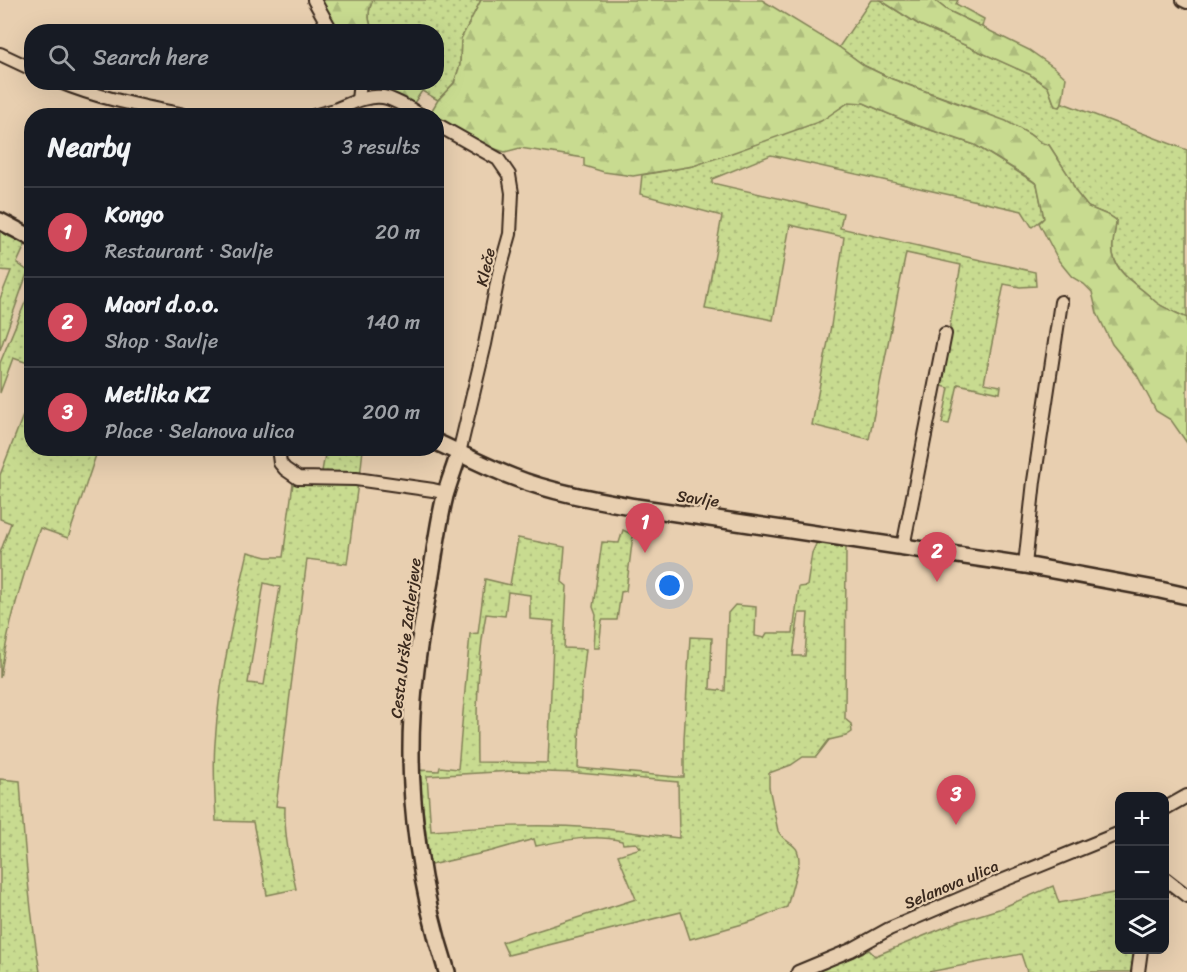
<!DOCTYPE html>
<meta charset="utf-8">
<style>
body{margin:0;font-family:Sriracha,sans-serif;background:#242831;color:#f1f3f6}
.controls{position:absolute;right:18px;bottom:18px;display:grid;overflow:hidden;border-radius:12px;box-shadow:0 6px 24px #0002}
.controls button{width:54px;height:54px;display:grid;place-items:center;padding:0;border:0;border-bottom:2px solid #363941;background:#171b24;color:#f1f3f6;font:30px sans-serif}
.you{position:absolute;left:670px;top:586px;width:21px;height:21px;margin:-15px;border:4px solid #fff;border-radius:50%;background:#1a73e8;box-shadow:0 0 0 9px #1a73e833}
.badge{display:grid;place-items:center;width:39px;height:39px;border-radius:50%;background:#d1495b;color:#fff;font-size:20px;font-weight:700}
.pin{position:absolute;translate:-50% -50px;filter:drop-shadow(0 2px 3px #0008)}
.pin::after{content:'';position:absolute;top:32px;width:21px;height:18px;background:inherit;clip-path:polygon(0 0,100% 0,50% 100%)}
.list{margin:0;padding:0;list-style:none}
h2{display:flex;justify-content:space-between;align-items:center;height:78px;margin:0;padding:0 24px;font-size:26px}
h2 small{font-size:20px;font-weight:400;color:#9ea1a6}
.list li{display:grid;grid-template-columns:39px 1fr auto;gap:18px;align-items:center;box-sizing:border-box;height:90px;padding:0 24px;border-top:2px solid #363941}
.list b{display:block;font-size:22px;white-space:nowrap}
.list p{margin:0;font-size:20px;white-space:nowrap;color:#9ea1a6}
.list em{font-size:20px;font-style:normal;color:#9ea1a6}
.icon{flex:none;width:33px;height:33px;fill:none;stroke:currentColor;stroke-width:2;stroke-linecap:round;stroke-linejoin:round}
.map{position:relative;flex:none;width:1187px;height:972px;overflow:hidden}
.search{position:absolute;background:#171b24;box-shadow:0 6px 24px #0002;left:24px;top:24px;width:420px;height:66px;display:flex;align-items:center;gap:15px;box-sizing:border-box;padding:0 21px;border-radius:24px;color:#9ea1a6;font-size:22px}
.panel{position:absolute;background:#171b24;box-shadow:0 6px 24px #0002;left:24px;top:108px;width:420px;height:348px;border-radius:24px}
.map>svg:first-child{display:block}
.grass{fill:url(#grass-dots);stroke:#828257;stroke-width:1.5;fill-rule:evenodd}
.forest{fill:url(#forest-firs);stroke:#828257;stroke-width:1.5}
.lines{fill:none;stroke-linecap:round;stroke-linejoin:round}
.minor-casing{stroke:#3b2a1e;stroke-width:16}
.tertiary-casing{stroke:#3b2a1e;stroke-width:20}
.minor{stroke:#e8cfb0;stroke-width:12}
.tertiary{stroke:#e8cfb0;stroke-width:15}
.labels{text-anchor:middle;stroke-width:4.5;stroke-linejoin:round;paint-order:stroke}
.street-label{font-size:16px;fill:#3b2a1e;stroke:#e8cfb0}
</style>
<div class="map">
<svg width="1187" height="972" viewBox="0 0 1187 972">
<defs>
<pattern id="grass-dots" width="8" height="8" patternUnits="userSpaceOnUse" patternTransform="scale(1.5)"><rect width="8" height="8" fill="#c8db90"/><path d="M2 2h.1M6 6h.1" fill="none" stroke="#adbc7c" stroke-width="1.8" stroke-linecap="round"/></pattern>
<pattern id="forest-firs" width="22" height="20" patternUnits="userSpaceOnUse" patternTransform="scale(1.5)"><rect width="22" height="20" fill="#c8db90"/><path d="M5 1l3.5 6h-7zM16 11l3.5 6h-7z" fill="#adbc7c"/></pattern>
</defs>
<rect width="100%" height="100%" fill="#e8cfb0"/>
<filter id="ink" filterUnits="userSpaceOnUse"><feTurbulence type="fractalNoise" baseFrequency=".0167" numOctaves="2"/><feDisplacementMap in="SourceGraphic" scale="12" xChannelSelector="R" yChannelSelector="G"/><feConvolveMatrix kernelMatrix="1 2 1 2 8 2 1 2 1" color-interpolation-filters="sRGB"/></filter>
<g filter="url(#ink)">
<g class="grass">
<path d="M373 0H481L461 39 460 65 454 83 438 100 422 91 423 83 436 82V32L374 31C367 21 368 10 373 0Z"/>
<path d="M871 0H880L918 24 1029 74 1048 87 1055 106 1060 107 1063 103 1187 150V318C1177 313 1166 309 1157 303 1153 300 1150 296 1146 293 1133 282 1117 273 1113 254 1111 243 1116 231 1116 220L1110 216 1088 207 1076 192 1069 176 1049 145 1042 143 1029 134 981 111 892 79 865 66 839 47Z"/>
<polygon points="934,0 958,0 956,4 984,19 982,27 947,10"/>
<polygon points="849,102 864,103 884,112 913,124 975,145 1037,184 1044,218 1032,227 1022,211 771,155 712,179 712,183 843,213 840,228 949,253 1035,272 1036,286 1020,287 1004,284 984,383 1001,386 1000,393 958,384 949,424 942,423 949,388 939,385 961,265 906,253 869,439 812,425 831,326 844,237 790,225 773,320 732,312 717,311 705,309 722,216 640,194 642,175 693,166 835,111"/>
<polygon points="0,230 26,243 17,263 28,271 0,350 0,299 11,271 0,270"/>
<polygon points="31,280 31,364 13,358 0,393 0,363 27,298"/>
<path d="M31 395 32 448 98 449 68 538 40 528C22 576 8 627 0 678V553L11 523 0 519V475Z"/>
<polygon points="326,449 363,449 360,477 321,477"/>
<path d="M293 483H358L347 564 307 559 276 806 285 807C284 835 290 862 296 889L267 895 253 822 216 821C215 795 213 769 215 743 219 679 234 614 248 552L267 557H283ZM264 583 280 587 264 685 248 683Z"/>
<polygon points="623,530 633,535 626,591 621,592 617,620 602,620 599,648 594,648 596,615 593,607 602,542 619,543"/>
<path d="M518 538 565 547 562 582 567 586 564 648 586 649 581 694 578 768 676 777H684V739L690 637 712 638 710 689 725 691 728 613 735 605 756 607 755 636 764 638 767 633H793L799 587 807 586 812 553 817 542 846 547 845 719 851 724 852 732 846 736 829 740 816 757H803L791 765 769 773V787L778 831C787 847 799 840 799 862L787 907 753 921 690 939 681 912 508 955 502 942 636 899 618 855 641 848 636 843 623 844 622 841C594 834 565 840 536 846L534 839 492 851 430 865 418 770 439 771 440 767 458 769 470 634 478 633 485 579 510 585ZM508 592 530 595V619L554 621 548 763 477 762C476 713 477 663 486 614L505 616ZM799 613H808L805 656H793ZM513 771 578 773 678 782 679 838C650 835 621 830 592 828 539 823 485 827 431 831L427 776Z"/>
<path d="M0 779 20 781C24 845 29 909 40 972H0Z"/>
<polygon points="1053,886 1059,903 1119,892 1120,950 1138,950 1135,972 1027,972 1021,954 929,972 815,972 869,950 875,956 960,921 999,909"/>
</g>
<g class="forest">
<path d="M319 0H373C368 10 367 21 374 31H336Z"/>
<path d="M481 0H762L839 47 865 66 892 79 1006 121 1029 134 1041 143 1049 145 1069 176 1076 192 1088 207 1110 216 1116 220C1116 231 1111 243 1113 254 1117 273 1132 282 1146 293 1150 296 1153 300 1157 303 1166 309 1177 313 1187 318V443L1171 420 1156 411 1137 375 1112 344 1097 313 1092 292 1084 284 1072 277 1059 261 1039 223 1044 218 1037 184 1029 178 975 145 913 124 884 112 864 103 849 102 821 121 729 154 693 166 633 176 604 172 584 166V158L520 148 505 152 489 147 461 134 437 120 436 116 429 115 438 100 454 83 460 65 461 39Z"/>
<path d="M880 0H934L947 10 1029 50 1055 68 1066 78C1064 87 1064 101 1060 107L1055 106 1048 87 1029 74 918 24Z"/>
<polygon points="382,83 423,83 422,91 412,106 395,95"/>
</g>
<g class="lines">
<g class="minor-casing">
<g id="minor">
<polyline points="314,0 332,32"/>
<polyline points="1183,0 1187,2"/>
<polyline points="0,54 32,69"/>
<path d="M60 82C101 99 146 107 189 116"/>
<polyline points="358,100 360,82"/>
<path d="M314 116C322 113 330 112 337 109 352 103 367 95 383 97 395 99 412 110 422 116"/>
<polyline points="436,124 498,159 509,175 512,193 510,234 499,273 485,344 459,453"/>
<polyline points="278,448 280,463 285,469 298,478 356,479 433,490 446,493"/>
<polyline points="903,547 945,334"/>
<polyline points="1025,565 1034,481 1061,302"/>
<polyline points="1164,809 1187,796"/>
<polyline points="1164,878 1187,896"/>
<polyline points="798,972 851,950 889,929 999,882 1120,833"/>
<polyline points="1138,972 1141,950"/>
</g>
</g>
<g class="tertiary-casing">
<g id="tertiary">
<polyline points="0,221 32,238"/>
<path d="M436 442C462 454 487 467 513 477 550 492 597 500 636 507L1025 565 1160 590 1187 596"/>
<path d="M447 972C421 893 407 799 412 716 414 671 422 626 430 581 435 553 438 524 445 496 449 481 455 467 459 453"/>
</g>
</g>
<use href="#minor" class="minor"/>
<use href="#tertiary" class="tertiary"/>
</g>
</g>
<g class="labels">
<g class="street-label">
<text transform="translate(485 267) rotate(-77)" y="6">Kleče</text>
<text transform="translate(698 498) rotate(8)" y="6">Savlje</text>
<text transform="translate(405 638) rotate(-83)" y="6">Cesta Urške Zatlerjeve</text>
<text transform="translate(951 884) rotate(-23)" y="6">Selanova ulica</text>
</g>
</g>
</svg>
<div class="controls">
<button>+</button>
<button>−</button>
<button><svg class="icon" aria-label="layers" viewBox="0 0 24 24"><path d="M12 4l9 5-9 5-9-5zM3 14l9 5 9-5"/></svg></button>
</div>
<div class="you"></div>
<div class="pin badge" style="left:645px;top:553px">1</div>
<div class="pin badge" style="left:937px;top:582px">2</div>
<div class="pin badge" style="left:956px;top:825px">3</div>
<div class="search"><svg class="icon" aria-label="search" viewBox="0 0 24 24"><circle cx="10" cy="10" r="6"/><path d="M15 15l6 6"/></svg>Search here</div>
<section class="panel">
<h2>Nearby<small>3 results</small></h2>
<ul class="list">
<li><span class="badge">1</span><div><b>Kongo</b><p>Restaurant · Savlje</p></div><em>20 m</em></li>
<li><span class="badge">2</span><div><b>Maori d.o.o.</b><p>Shop · Savlje</p></div><em>140 m</em></li>
<li><span class="badge">3</span><div><b>Metlika KZ</b><p>Place · Selanova ulica</p></div><em>200 m</em></li>
</ul>
</section>
</div>
